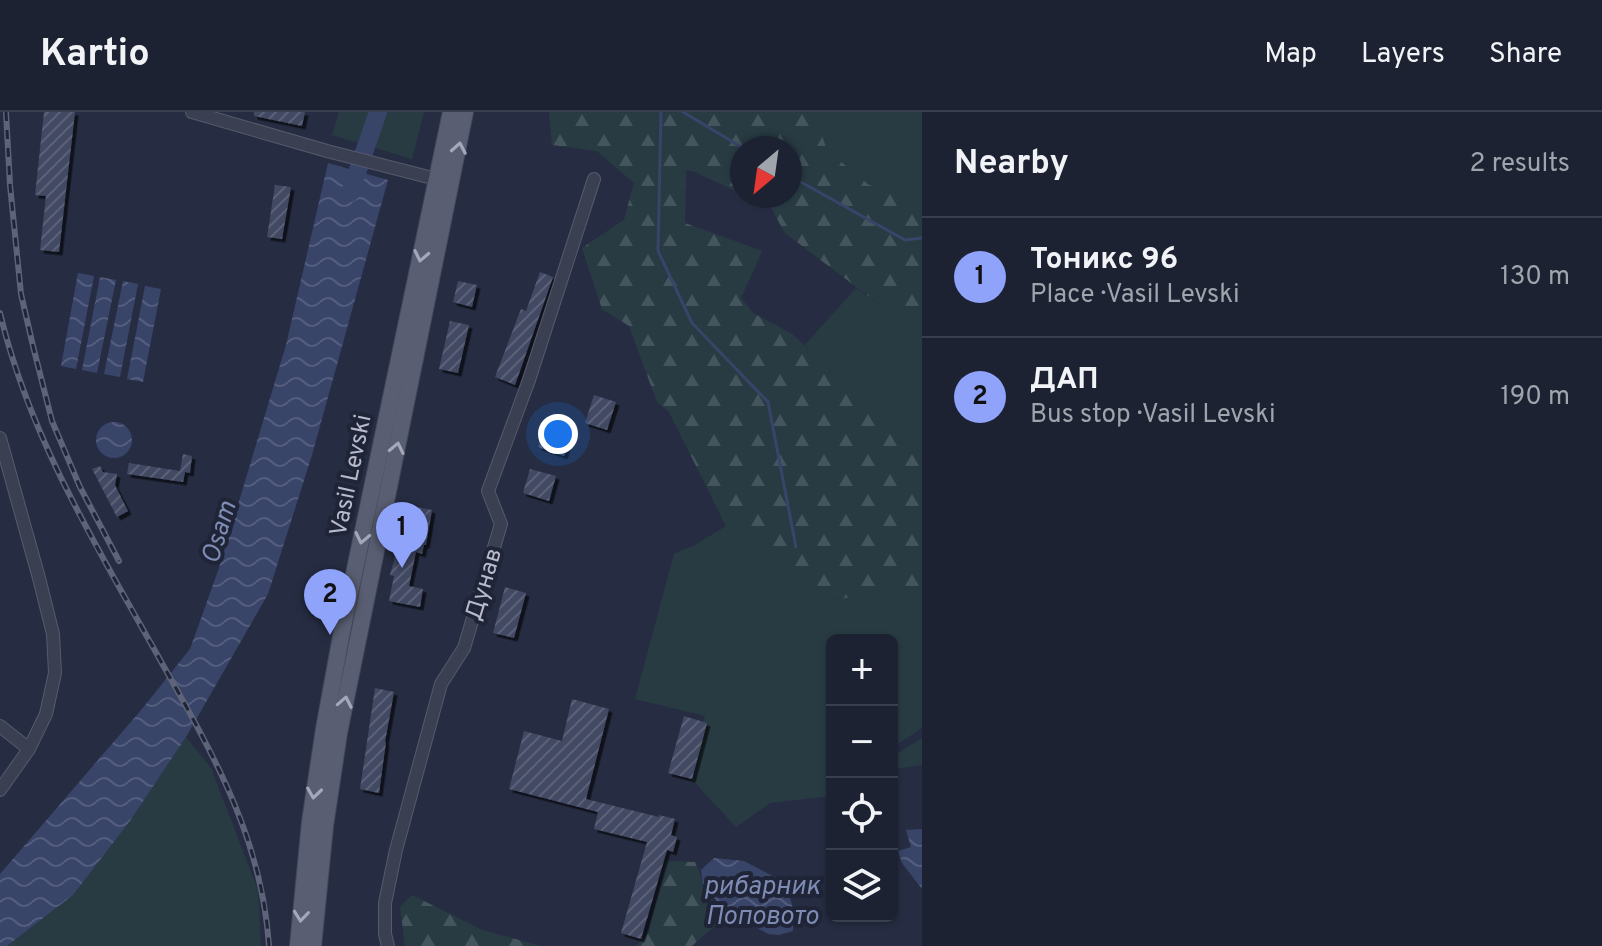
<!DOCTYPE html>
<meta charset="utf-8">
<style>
body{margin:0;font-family:Overpass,sans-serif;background:#252a3a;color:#f1f3f6}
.controls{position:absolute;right:24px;bottom:24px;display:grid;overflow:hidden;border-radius:12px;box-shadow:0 2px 6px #0004}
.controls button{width:72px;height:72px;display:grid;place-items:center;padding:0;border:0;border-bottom:2px solid #3a3f4d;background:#1c2232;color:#f1f3f6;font:40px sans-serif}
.compass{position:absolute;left:730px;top:24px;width:72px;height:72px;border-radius:50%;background:#1c2232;box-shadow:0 2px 6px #0004;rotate:209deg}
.you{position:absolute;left:558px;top:322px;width:28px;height:28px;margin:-20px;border:6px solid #fff;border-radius:50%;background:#1a73e8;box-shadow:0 0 0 12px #1a73e833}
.badge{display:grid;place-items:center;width:52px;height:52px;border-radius:50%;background:#8fa3fa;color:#111;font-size:26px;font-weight:700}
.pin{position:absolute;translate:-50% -66px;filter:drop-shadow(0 2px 4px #0008)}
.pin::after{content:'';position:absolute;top:42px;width:28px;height:24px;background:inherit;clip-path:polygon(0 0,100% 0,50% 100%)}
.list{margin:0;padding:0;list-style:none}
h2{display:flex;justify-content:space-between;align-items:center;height:104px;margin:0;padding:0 32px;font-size:34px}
h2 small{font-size:26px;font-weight:400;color:#a0a4ac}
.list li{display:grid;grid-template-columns:52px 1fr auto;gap:24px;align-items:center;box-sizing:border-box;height:120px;padding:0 32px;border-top:2px solid #3a3f4d}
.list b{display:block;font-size:30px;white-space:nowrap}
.list p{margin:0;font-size:26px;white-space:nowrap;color:#a0a4ac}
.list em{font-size:26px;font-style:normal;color:#a0a4ac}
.icon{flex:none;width:44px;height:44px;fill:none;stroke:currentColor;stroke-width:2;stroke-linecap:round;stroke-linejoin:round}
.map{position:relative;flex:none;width:922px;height:834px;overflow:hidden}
header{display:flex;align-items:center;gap:48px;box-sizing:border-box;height:112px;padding:0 40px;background:#1c2232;border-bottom:2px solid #3a3f4d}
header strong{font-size:38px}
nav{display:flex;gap:44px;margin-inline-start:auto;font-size:28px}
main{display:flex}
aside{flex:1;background:#1c2232}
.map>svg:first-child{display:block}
.grass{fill:#283b43}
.forest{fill:url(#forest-firs)}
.water{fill:url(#water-waves)}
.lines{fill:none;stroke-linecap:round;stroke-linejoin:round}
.stream{stroke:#394469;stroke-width:3}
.river{stroke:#394469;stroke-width:18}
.building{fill:url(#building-hatch);filter:url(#shadow)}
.minor-casing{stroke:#565a6c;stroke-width:14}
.major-casing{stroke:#44485b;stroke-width:18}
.minor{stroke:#3a4052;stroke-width:12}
.major{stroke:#595e72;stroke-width:16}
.rail-casing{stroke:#5d6379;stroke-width:6}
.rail{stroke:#1f2437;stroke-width:3;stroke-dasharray:9;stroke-linecap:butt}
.oneway{stroke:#a5a8ba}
.labels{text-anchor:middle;stroke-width:8;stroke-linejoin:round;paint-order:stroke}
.street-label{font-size:24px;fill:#b8bbcc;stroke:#1f2437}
.water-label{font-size:26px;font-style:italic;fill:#7e8bb3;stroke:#1f2437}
</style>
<header>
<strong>Kartio</strong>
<nav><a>Map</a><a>Layers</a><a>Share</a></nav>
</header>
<main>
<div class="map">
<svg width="922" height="834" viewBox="0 0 922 834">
<defs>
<pattern id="forest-firs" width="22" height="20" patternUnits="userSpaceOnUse" patternTransform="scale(2)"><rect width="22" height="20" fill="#283b43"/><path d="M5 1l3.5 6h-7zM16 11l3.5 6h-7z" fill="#45555d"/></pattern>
<pattern id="water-waves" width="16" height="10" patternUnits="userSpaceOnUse" patternTransform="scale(2)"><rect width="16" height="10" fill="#394469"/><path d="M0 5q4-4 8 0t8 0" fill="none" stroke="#545d7d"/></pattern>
<pattern id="building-hatch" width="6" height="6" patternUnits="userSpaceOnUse" patternTransform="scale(2)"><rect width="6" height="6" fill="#424963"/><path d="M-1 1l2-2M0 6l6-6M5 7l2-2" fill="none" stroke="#5b6178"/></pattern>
<filter id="shadow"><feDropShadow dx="3.5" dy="3.5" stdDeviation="0" flood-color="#0009"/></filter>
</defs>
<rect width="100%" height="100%" fill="#262d42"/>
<g class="grass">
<polygon points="339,0 424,0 412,47 332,23"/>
<polygon points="814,0 922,0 922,83 869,73 827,38"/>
<polygon points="856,176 888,199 918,194 922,191 922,354 907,336 831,263 824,245 815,243 805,233"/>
<polygon points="726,414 819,485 843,487 881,475 922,476 922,616 892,636 892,528 832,528 832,684 770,691 736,715 687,662 705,604 635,587 674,442 695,433"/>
<polygon points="186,625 211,656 258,778 261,834 7,834 73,783 130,709"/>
<polygon points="922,626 922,653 892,657 892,645"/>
</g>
<g class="forest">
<polygon points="549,0 814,0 827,38 869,73 922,83 922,191 918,194 888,199 785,121 771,96 746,84 790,84 790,36 742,36 742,82 693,59 686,58 685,111 762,139 741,186 753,201 792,222 815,243 824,245 831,263 907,336 922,354 922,476 881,475 843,487 819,485 726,414 669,300 657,290 629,214 602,197 582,136 624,108 634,71 597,39 552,33"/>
<polygon points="666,749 695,750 719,810 692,834 636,834 649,820"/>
<polygon points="412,783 482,818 541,834 405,834 400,795"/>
</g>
<g class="water">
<polygon points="328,51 388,68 312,343 268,482 186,625 130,709 73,783 7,834 0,834 0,762 142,597 190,537 219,456 286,233"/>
<polygon points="78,161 94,164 76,257 61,254"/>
<polygon points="100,165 116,168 97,261 82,258"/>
<polygon points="123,169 138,172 120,265 104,262"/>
<polygon points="145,174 161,177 143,270 127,267"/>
<circle cx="114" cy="328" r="18"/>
<polygon points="922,717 922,777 902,751 898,739 911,735 906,718"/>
<polygon points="714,746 744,749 786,771 793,797 793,819 779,823 768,822 722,795 703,772 701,758"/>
</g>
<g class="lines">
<g class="stream">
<polyline points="661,0 658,139 692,211 768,290 796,435"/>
<polyline points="683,0 743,36"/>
<polyline points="790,64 905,128 922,126"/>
</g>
<polyline class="river" points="350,81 378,0"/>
</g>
<g class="building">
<polygon points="44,0 75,0 59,140 40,138 46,84 35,83"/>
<polygon points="254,0 305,0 302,14 254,4"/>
<polygon points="275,73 291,75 282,127 267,125"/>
<polygon points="540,160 553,165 515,273 495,265 521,197 526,199"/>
<polygon points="458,169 477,173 472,195 453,190"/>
<polygon points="450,209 469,213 458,261 439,257"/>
<polygon points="594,283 616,290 607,318 585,311"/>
<polygon points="546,310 565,317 562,325 569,328 564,344 538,335"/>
<polygon points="183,342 192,344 190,361 185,360 183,370 127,362 129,351 180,359"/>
<polygon points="100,354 103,360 117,362 115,373 128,399 117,405 92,357"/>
<polygon points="530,357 556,364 549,389 523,381"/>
<polygon points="412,394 432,398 426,433 424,433 422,442 416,440 409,474 423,477 420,495 389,489 394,464 390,463 395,445 400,446"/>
<polygon points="505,475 526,481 514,526 493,521"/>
<polygon points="375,576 394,580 385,630 386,630 379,681 360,677"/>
<polygon points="572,587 609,597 586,687 659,705 659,703 675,707 671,723 677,725 673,740 667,738 641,827 621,821 647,730 594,717 598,700 509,677 524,619 562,629"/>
<polygon points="684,604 707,611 692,667 668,661"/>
</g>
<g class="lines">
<g class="minor-casing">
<g id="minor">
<polyline points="192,0 327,39 444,69"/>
<polyline points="0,326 39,466 53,522 55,561 46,602 29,637 0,678"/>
<polyline points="0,614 29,637"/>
<polyline points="388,834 385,822 385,791 396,738 441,572 464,536 501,412 488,379 529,268 594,67"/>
</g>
</g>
<g class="major-casing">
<g id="major">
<polyline points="298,834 310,710 324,617 342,519 451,0"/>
<polyline points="313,834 325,714 339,621 465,0"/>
</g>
</g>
<use href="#minor" class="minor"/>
<use href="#major" class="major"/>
<g class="rail-casing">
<g id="rail">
<polyline points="6,0 10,73 21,182 33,234 52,309 80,375 119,449"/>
<path d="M0 201C30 328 100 440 163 553 214 644 262 727 269 834"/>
</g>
</g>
<use href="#rail" class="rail"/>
</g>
<defs><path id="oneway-chevron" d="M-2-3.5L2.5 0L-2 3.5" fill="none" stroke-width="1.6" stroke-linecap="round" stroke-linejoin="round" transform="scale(2)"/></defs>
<g class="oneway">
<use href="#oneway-chevron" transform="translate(459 36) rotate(-80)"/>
<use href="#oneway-chevron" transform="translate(421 144) rotate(102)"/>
<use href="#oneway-chevron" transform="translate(397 336) rotate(-78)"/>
<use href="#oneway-chevron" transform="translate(362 426) rotate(102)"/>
<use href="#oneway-chevron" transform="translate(345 590) rotate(-79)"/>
<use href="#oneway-chevron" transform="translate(314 681) rotate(98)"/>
<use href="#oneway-chevron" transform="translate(301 804) rotate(96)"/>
</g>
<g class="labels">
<g class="street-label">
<text transform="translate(350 363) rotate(-78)" y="8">Vasil Levski</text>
<text transform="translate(483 472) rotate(-73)" y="8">Дунав</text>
</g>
<g class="water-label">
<text transform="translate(218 420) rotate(-73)" y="9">Osam</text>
<text x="762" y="782">рибарник<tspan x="762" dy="30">Поповото</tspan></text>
</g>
</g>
</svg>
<div class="controls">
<button>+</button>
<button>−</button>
<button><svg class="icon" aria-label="locate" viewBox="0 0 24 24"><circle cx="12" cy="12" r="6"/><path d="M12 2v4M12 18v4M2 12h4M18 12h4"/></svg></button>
<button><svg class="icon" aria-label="layers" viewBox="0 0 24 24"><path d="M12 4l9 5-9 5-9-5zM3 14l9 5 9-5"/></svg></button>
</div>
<svg class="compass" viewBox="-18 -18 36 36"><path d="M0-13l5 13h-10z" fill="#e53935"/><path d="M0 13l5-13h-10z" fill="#a0a4ac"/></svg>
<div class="you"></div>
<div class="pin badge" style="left:402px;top:456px">1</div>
<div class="pin badge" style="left:330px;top:523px">2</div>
</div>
<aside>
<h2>Nearby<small>2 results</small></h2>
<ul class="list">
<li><span class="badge">1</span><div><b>Тоникс 96</b><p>Place · Vasil Levski</p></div><em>130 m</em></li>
<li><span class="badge">2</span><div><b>ДАП</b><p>Bus stop · Vasil Levski</p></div><em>190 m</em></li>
</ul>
</aside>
</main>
